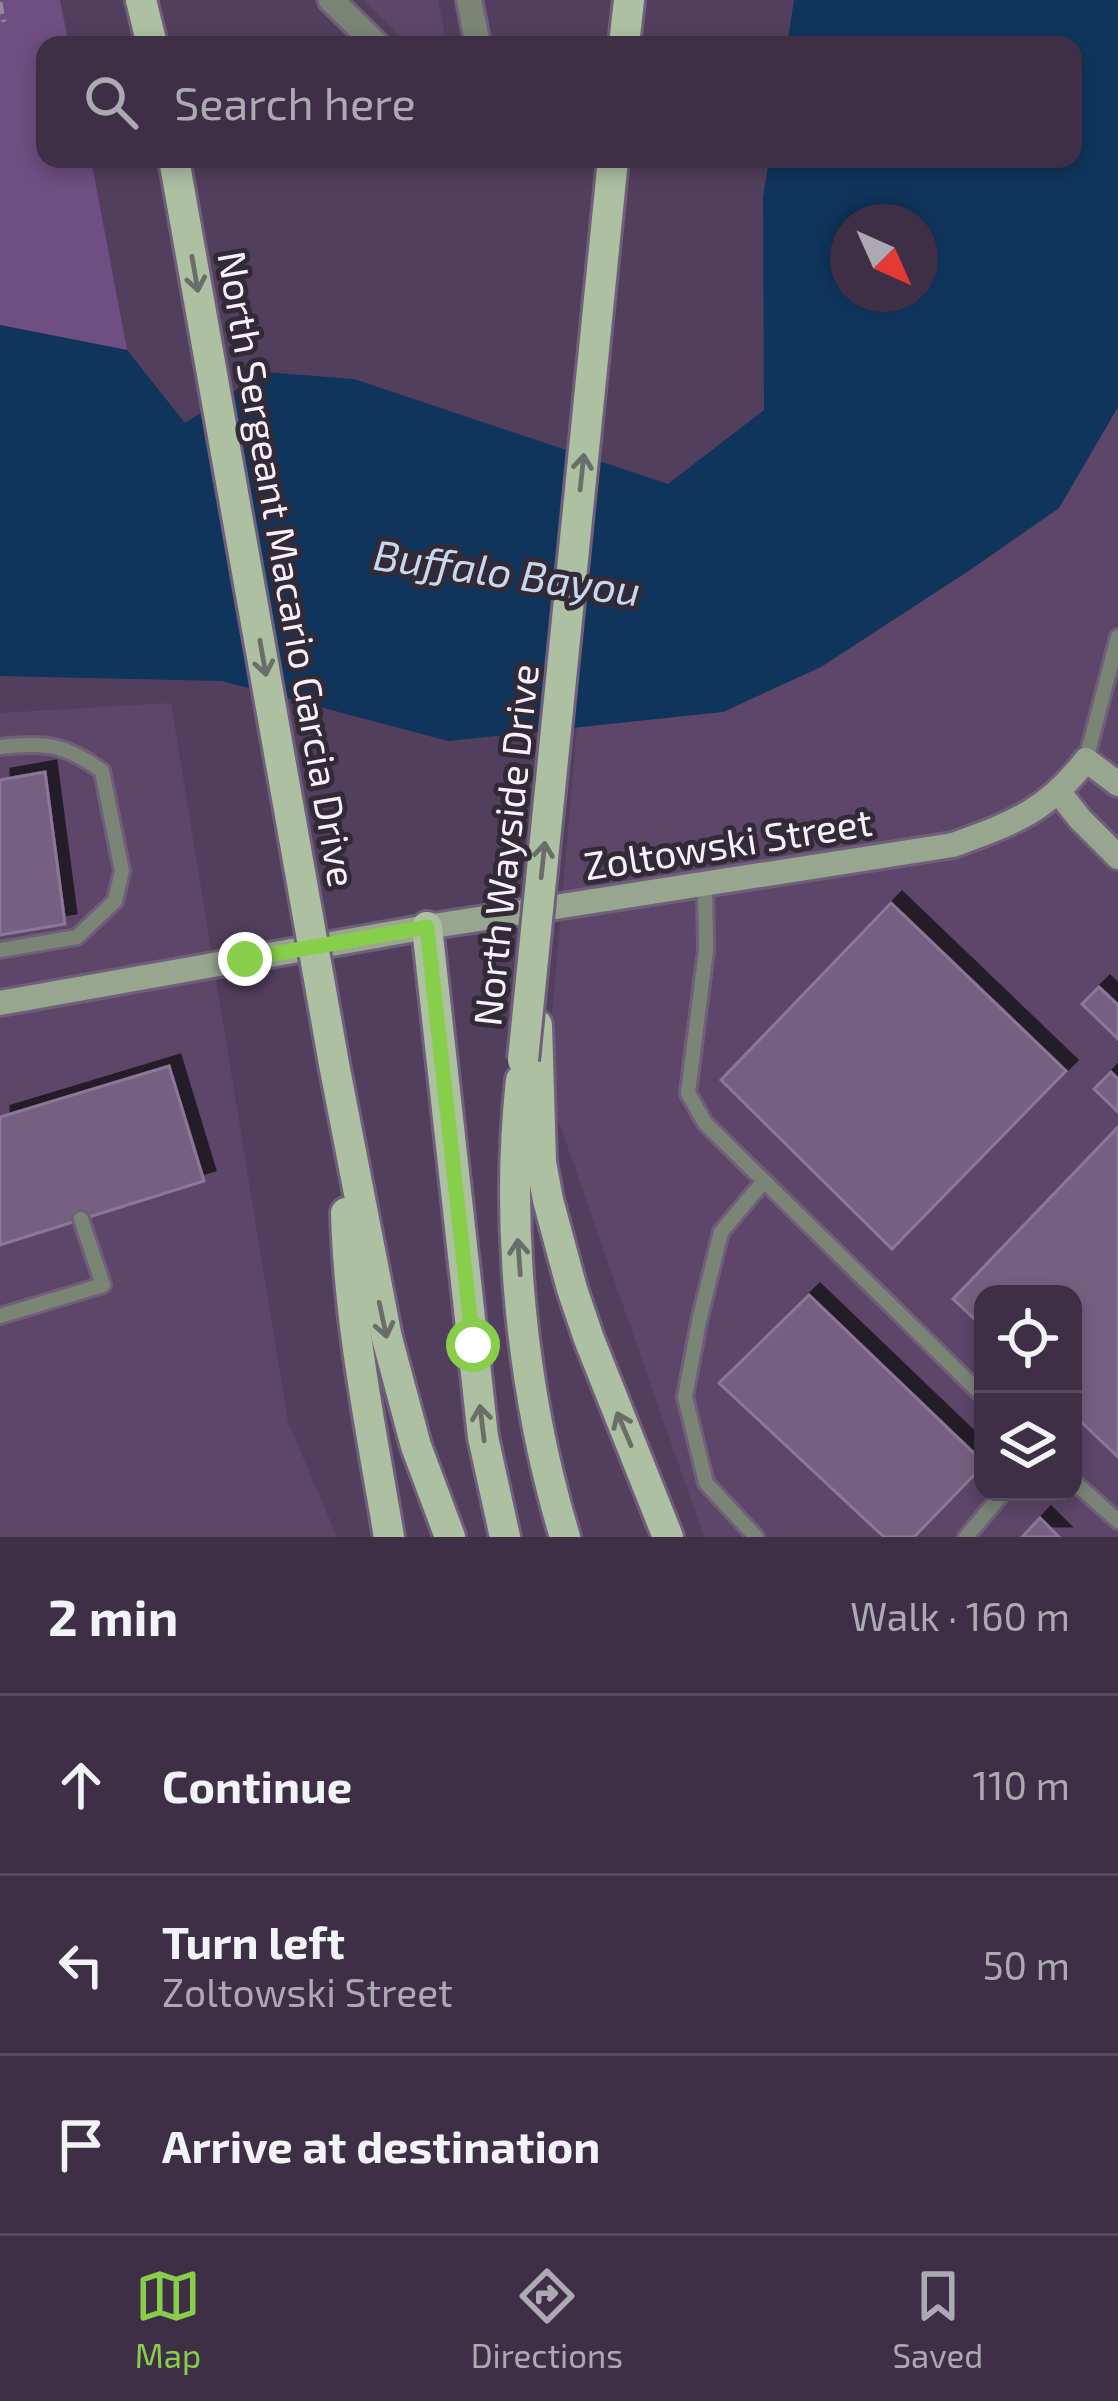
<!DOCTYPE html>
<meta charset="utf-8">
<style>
body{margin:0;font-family:"Exo 2",sans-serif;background:#45374d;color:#f1f3f6}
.controls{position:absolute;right:36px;bottom:36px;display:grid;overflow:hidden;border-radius:24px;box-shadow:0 6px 18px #0003}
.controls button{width:108px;height:108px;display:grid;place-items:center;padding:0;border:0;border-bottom:3px solid #574a5f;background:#3e2f46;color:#f1f3f6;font:60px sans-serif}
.compass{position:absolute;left:830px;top:204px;width:108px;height:108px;border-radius:50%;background:#3e2f46;box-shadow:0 6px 18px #0003;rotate:135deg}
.stop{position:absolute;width:36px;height:36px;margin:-27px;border:9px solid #87cf4a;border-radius:50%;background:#fff}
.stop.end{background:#87cf4a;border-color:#fff;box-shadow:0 3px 12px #0008}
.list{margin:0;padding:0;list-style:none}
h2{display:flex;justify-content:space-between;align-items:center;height:156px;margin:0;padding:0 48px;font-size:51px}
h2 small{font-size:39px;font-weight:400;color:#ada9b3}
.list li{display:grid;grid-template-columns:78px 1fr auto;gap:36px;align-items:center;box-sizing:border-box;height:180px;padding:0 48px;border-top:3px solid #574a5f}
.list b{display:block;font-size:45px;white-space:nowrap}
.list p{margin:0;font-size:39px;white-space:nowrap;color:#ada9b3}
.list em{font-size:39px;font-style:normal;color:#ada9b3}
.icon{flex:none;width:66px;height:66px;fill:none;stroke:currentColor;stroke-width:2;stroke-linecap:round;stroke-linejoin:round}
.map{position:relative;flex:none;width:1118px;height:1537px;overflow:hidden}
.search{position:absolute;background:#3e2f46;box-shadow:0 6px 18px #0003;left:36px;right:36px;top:36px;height:132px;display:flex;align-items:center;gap:30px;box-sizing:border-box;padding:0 42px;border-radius:24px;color:#ada9b3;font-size:45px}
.sheet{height:696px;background:#3e2f46}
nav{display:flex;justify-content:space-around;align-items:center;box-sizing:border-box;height:168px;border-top:3px solid #574a5f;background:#3e2f46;font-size:33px;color:#ada9b3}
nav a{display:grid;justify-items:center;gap:6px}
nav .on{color:#87cf4a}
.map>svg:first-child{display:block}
.built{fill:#5d466a;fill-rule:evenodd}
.green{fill:#6f4e81}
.water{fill:#10355d;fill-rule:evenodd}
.building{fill:#766181;stroke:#8d7799;stroke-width:3;filter:url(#shadow)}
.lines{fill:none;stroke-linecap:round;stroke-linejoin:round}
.lane-casing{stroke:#705f7a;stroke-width:20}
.street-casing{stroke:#705f7a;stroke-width:30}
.secondary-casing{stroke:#705f7a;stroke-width:30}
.primary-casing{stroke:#705f7a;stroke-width:36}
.path{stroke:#95879d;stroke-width:4.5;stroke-dasharray:12 6;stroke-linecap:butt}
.lane{stroke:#7b8576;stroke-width:14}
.street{stroke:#7b8576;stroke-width:24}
.secondary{stroke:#98a68f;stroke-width:24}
.primary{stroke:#adc0a2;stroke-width:30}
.primary-bridge-casing{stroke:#705f7a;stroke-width:36;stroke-linecap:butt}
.primary-bridge{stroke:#adc0a2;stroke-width:30}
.oneway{stroke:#6a6e68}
.route{stroke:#87cf4a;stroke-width:15}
.labels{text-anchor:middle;stroke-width:10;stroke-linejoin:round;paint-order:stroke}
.street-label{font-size:39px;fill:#f8f1fc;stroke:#332a38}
.water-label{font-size:42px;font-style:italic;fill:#c8d9ed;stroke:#332a38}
</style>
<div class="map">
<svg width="1118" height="1537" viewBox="0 0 1118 1537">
<defs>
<filter id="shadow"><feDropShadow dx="11" dy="-11" stdDeviation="0" flood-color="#0009"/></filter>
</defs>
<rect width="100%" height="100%" fill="#523f5d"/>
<g class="built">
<polygon points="363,0 438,0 447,45 410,45"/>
<path d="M1118 407V1537H704L546 1085 577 727 821 667 970 570 1059 508ZM983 1294H1073V1492H983Z"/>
<polygon points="171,703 288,1422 337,1537 0,1537 0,713"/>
</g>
<polygon class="green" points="0,0 60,0 69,45 45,45 45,159 91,159 127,350 0,325"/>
<path class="water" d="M794 0H1118V407L1059 508 970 570 821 667 723 712 448 741 222 681 0 676V325L127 350 185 423 264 372 354 379 668 484 764 410 763 197 769 159H1073V45H787ZM848 222H920V294H848Z"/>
<g class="building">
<polygon points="45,772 65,924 0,935 0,780"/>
<polygon points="891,903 1066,1071 892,1249 721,1080"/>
<polygon points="1099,987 1118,1005 1118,1039 1082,1004"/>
<polygon points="169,1066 204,1181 0,1245 0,1117"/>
<polygon points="1111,1072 1118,1079 1118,1112 1094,1089"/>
<polygon points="1118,1127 1118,1457 1073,1414 1073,1294 983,1294 983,1327 953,1299"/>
<polygon points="809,1295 983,1462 983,1466 914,1537 884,1537 719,1383"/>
<polygon points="1040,1518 1059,1537 1022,1537"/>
</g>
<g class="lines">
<g class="lane-casing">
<g id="lane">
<path d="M0 747C45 742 65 744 102 771L122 871 115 901 77 937 0 950"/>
<polyline points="1086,760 1118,637"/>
<polyline points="705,884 706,950 688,1093 705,1123 983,1396"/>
<polyline points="0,1316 103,1285 81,1219"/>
<polyline points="1073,1481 1118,1521"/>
<polyline points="756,1537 706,1483 685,1397 699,1321 721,1232 764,1181"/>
<polyline points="966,1537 1004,1492"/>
</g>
</g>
<g class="street-casing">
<g id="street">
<polyline points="331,0 377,45"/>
<polyline points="469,0 478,45"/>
</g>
</g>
<g class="secondary-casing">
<g id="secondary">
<polyline points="1058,791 1080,819 1118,857"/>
<path d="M0 1003 427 927 953 845C1013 823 1046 812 1086 760L1118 784"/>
</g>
</g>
<g class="primary-casing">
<g id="primary">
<polyline points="141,0 152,45"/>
<polyline points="624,45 629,0"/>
<polyline points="427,927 483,1437 505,1537"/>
<polyline points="537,1025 541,1162 548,1200 572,1289 589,1339 668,1537"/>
<polyline points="334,1064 387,1338 416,1446 450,1537"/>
<path d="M521 1080C505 1227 522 1395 565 1537"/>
<path d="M346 1213C349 1322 371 1430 389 1537"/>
</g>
</g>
<polyline class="path" points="0,2 4,22"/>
<use href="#lane" class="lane"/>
<use href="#street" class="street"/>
<use href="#secondary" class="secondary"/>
<use href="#primary" class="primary"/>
<g class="primary-bridge-casing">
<g id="primary-bridge">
<polyline points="174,159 334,1064"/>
<polyline points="523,1060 613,159"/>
</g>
</g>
<use href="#primary-bridge" class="primary-bridge"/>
</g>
<defs><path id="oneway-shaft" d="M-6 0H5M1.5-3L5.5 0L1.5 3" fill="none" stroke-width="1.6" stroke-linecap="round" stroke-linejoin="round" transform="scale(3)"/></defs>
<g class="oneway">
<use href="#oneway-shaft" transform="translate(195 274) rotate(80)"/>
<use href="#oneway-shaft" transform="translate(582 472) rotate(-84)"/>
<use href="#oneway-shaft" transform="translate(263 658) rotate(80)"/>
<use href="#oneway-shaft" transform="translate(543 860) rotate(-84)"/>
<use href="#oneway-shaft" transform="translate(519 1257) rotate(-94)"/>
<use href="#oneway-shaft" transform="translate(383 1320) rotate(78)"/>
<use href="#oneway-shaft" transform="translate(482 1423) rotate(-97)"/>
<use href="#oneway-shaft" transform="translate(624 1429) rotate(-113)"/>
</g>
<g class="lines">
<polyline class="route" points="245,959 427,927 473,1345"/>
</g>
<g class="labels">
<g class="street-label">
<text transform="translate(287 569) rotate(80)" y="14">North Sergeant Macario Garcia Drive</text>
<text transform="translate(728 844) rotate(-9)" y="14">Zoltowski Street</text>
<text transform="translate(506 845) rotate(-84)" y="14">North Wayside Drive</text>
</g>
<g class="water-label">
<text transform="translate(507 573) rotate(8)" y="15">Buffalo Bayou</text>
</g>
</g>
</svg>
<div class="controls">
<button><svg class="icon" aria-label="locate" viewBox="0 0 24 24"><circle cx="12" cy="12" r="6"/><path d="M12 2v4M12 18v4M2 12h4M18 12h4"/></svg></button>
<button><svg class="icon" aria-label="layers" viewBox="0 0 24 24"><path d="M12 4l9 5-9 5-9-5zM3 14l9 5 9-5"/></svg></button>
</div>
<svg class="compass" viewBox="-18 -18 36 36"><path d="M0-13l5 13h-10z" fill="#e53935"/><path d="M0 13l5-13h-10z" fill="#ada9b3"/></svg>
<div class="stop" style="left:473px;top:1345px"></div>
<div class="stop end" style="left:245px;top:959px"></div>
<div class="search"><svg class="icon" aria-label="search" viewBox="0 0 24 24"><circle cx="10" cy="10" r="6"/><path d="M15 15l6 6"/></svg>Search here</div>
</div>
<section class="sheet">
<h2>2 min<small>Walk · 160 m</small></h2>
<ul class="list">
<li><svg class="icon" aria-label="ahead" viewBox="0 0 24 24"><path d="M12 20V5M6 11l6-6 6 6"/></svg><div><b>Continue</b></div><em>110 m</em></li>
<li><svg class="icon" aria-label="left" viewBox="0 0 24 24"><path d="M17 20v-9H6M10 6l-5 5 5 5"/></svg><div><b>Turn left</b><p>Zoltowski Street</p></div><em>50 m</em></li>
<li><svg class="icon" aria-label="arrive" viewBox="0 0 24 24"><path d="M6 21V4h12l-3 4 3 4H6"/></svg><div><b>Arrive at destination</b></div></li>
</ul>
</section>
<nav>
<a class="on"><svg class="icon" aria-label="map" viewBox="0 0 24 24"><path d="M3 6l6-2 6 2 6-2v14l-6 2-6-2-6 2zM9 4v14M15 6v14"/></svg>Map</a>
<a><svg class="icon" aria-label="directions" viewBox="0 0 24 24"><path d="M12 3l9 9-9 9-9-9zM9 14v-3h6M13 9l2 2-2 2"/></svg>Directions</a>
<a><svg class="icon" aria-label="saved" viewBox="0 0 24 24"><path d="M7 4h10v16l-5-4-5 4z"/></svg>Saved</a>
</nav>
